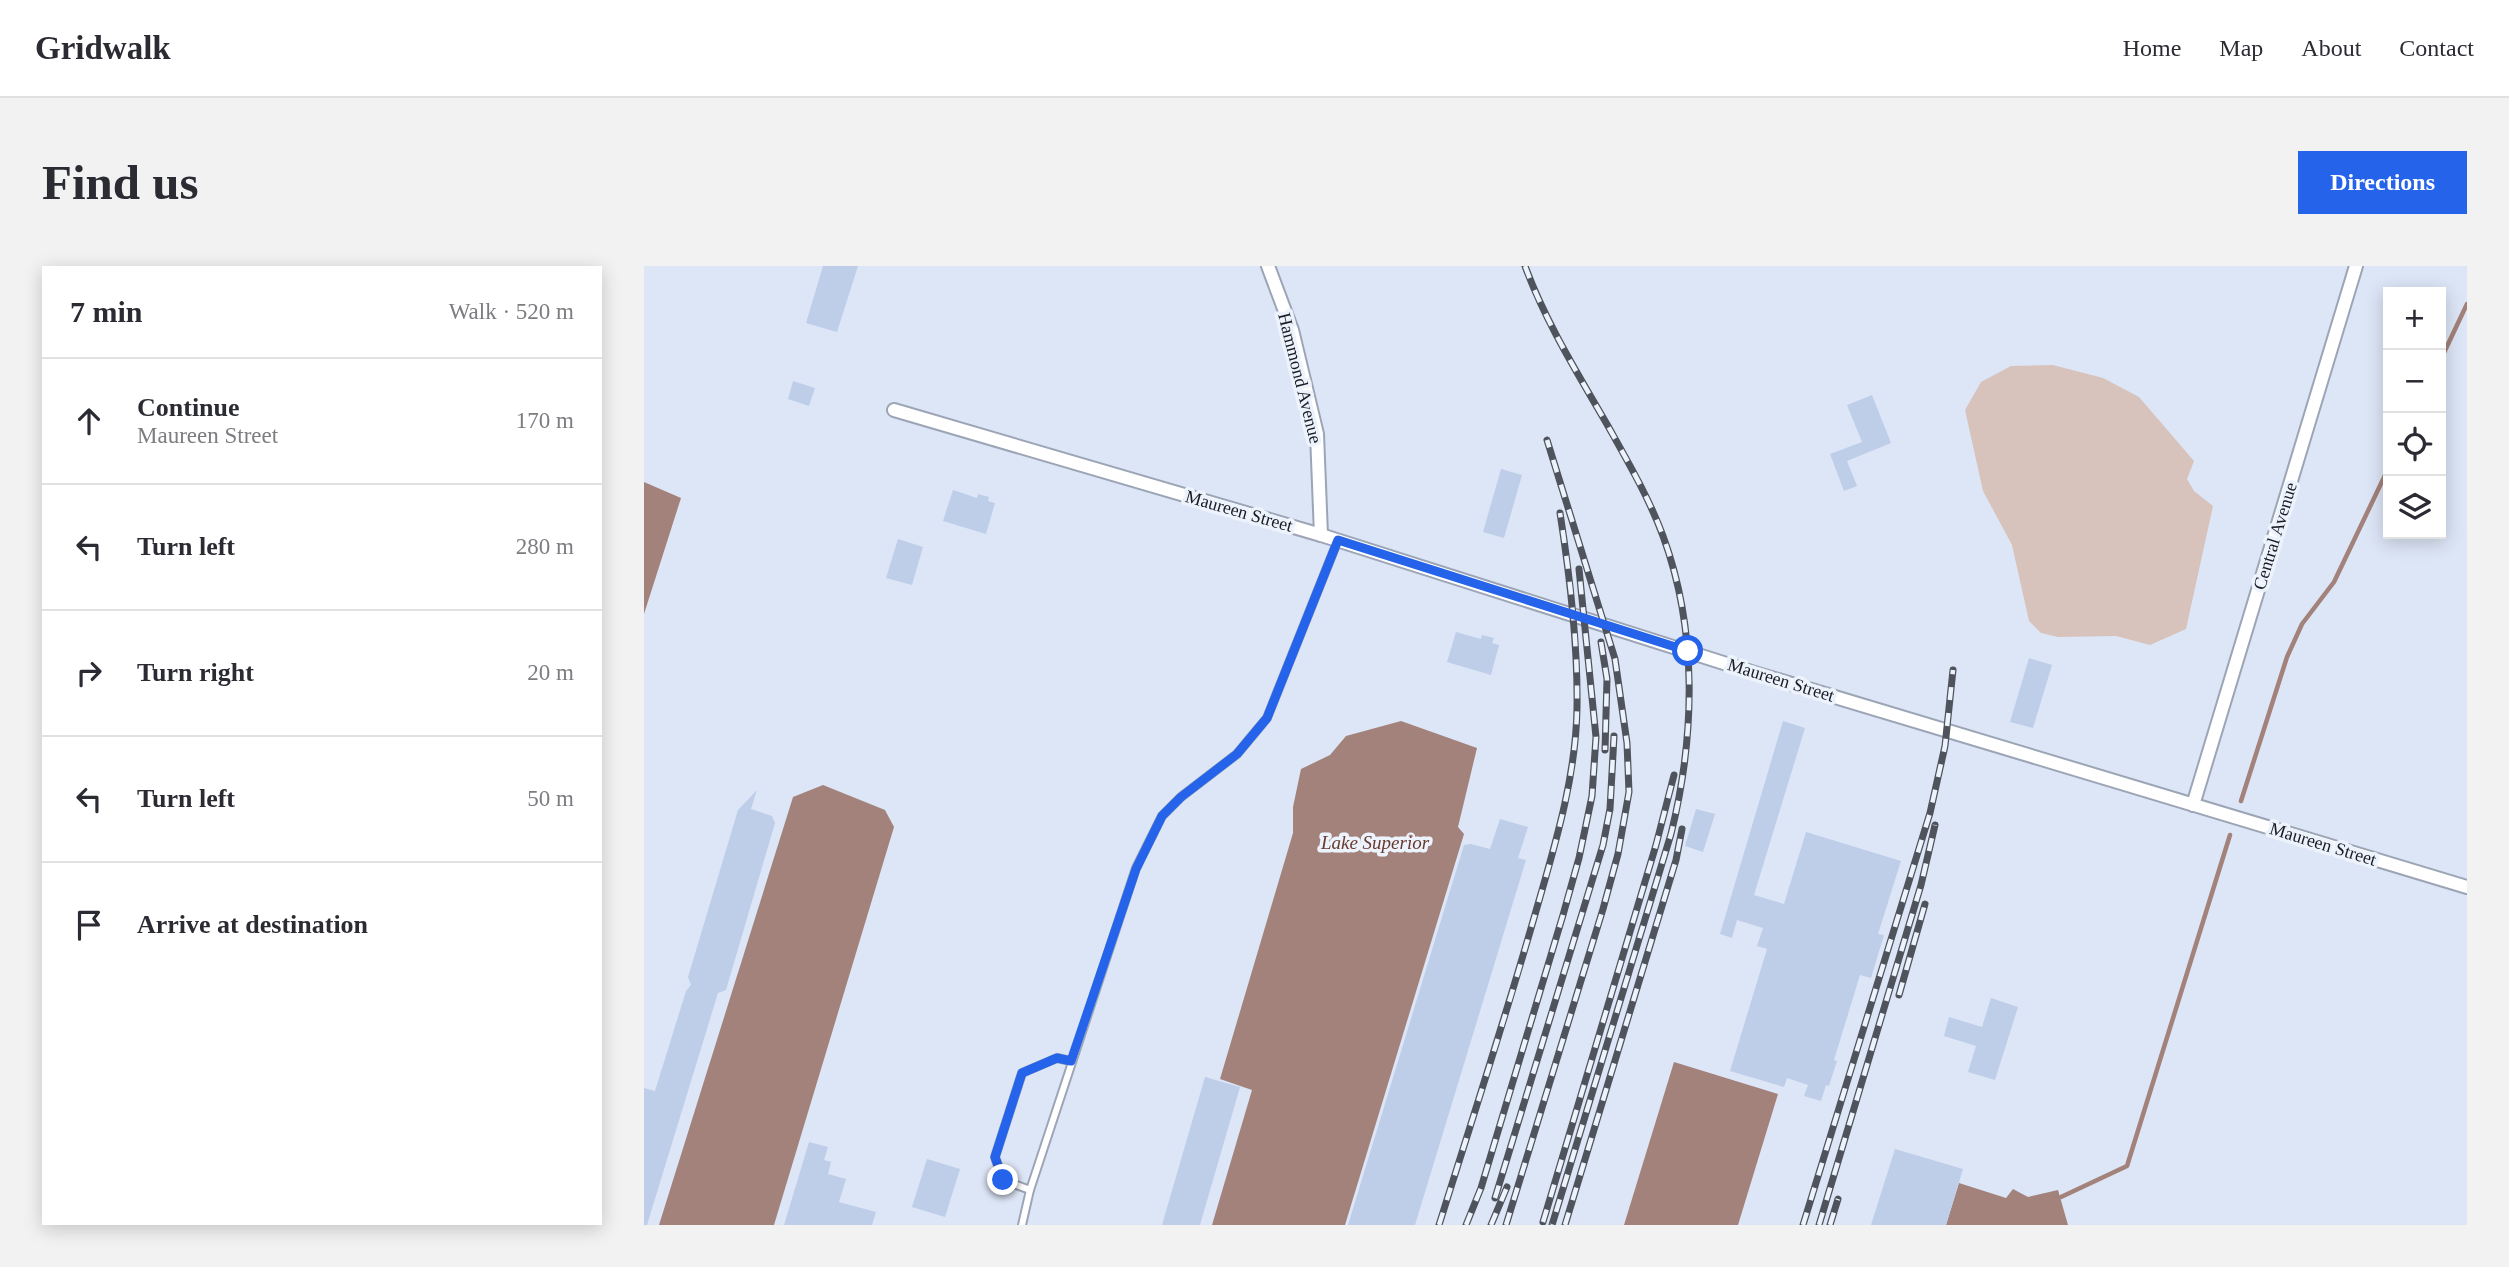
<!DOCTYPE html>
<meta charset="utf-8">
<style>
body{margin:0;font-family:"Times New Roman",serif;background:#f2f2f3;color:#2b2b33}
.controls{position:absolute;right:21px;top:21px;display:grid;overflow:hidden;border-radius:0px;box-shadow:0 4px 18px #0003}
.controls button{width:63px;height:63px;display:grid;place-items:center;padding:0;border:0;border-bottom:2px solid #e1e1e2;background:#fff;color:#2b2b33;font:35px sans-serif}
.stop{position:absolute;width:21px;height:21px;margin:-16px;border:5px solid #2563eb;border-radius:50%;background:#fff}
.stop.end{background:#2563eb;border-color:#fff;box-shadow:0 2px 7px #0008}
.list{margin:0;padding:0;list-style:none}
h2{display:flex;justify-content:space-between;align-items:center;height:91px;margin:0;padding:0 28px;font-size:30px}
h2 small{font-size:23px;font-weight:400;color:#7c7c81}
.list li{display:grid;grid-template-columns:46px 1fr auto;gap:21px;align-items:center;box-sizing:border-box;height:126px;padding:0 28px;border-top:2px solid #e1e1e2}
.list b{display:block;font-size:26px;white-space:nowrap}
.list p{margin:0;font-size:23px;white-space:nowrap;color:#7c7c81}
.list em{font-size:23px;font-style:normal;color:#7c7c81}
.icon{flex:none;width:38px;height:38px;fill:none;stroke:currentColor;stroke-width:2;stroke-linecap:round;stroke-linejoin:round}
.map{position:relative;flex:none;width:1823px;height:959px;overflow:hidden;border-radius:0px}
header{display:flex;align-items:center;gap:42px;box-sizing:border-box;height:98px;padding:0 35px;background:#fff;border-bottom:2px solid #e1e1e2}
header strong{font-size:33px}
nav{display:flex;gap:38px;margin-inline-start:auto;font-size:24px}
.intro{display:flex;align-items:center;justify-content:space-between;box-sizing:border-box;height:168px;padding:0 42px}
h1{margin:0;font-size:49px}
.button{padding:18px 32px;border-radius:0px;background:#2563eb;color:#fff;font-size:24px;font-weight:700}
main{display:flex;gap:42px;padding:0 42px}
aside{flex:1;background:#fff;border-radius:0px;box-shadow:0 4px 18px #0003}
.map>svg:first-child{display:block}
.green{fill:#d7c2bc}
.water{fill:#a2827a}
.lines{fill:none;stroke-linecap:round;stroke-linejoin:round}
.stream{stroke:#a2827a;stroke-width:4.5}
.building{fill:#becde8}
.lane-casing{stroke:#9ca5b5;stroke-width:10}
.street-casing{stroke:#9ca5b5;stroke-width:16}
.lane{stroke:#fff;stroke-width:6}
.street{stroke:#fff;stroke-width:12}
.rail-casing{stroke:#4f535c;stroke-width:7}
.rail{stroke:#edf3fd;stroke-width:4.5;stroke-dasharray:13;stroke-linecap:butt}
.route{stroke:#2563eb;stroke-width:9}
.labels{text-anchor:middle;stroke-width:7;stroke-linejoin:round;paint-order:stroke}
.street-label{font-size:18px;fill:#191c22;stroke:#edf3fd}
.water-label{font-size:19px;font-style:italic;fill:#69392d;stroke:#edf3fd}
</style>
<header>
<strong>Gridwalk</strong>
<nav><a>Home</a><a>Map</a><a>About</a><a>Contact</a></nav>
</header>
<div class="intro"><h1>Find us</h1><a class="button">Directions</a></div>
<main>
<aside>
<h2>7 min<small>Walk · 520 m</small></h2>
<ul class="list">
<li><svg class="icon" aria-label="ahead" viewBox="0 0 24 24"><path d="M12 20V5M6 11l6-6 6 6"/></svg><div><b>Continue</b><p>Maureen Street</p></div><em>170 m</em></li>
<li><svg class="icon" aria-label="left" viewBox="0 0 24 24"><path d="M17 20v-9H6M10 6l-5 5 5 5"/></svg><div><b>Turn left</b></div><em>280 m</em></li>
<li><svg class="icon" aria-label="right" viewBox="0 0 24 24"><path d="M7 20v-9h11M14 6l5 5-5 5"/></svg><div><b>Turn right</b></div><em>20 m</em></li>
<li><svg class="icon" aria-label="left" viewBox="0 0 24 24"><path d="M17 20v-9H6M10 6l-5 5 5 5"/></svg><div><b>Turn left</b></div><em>50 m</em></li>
<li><svg class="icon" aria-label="arrive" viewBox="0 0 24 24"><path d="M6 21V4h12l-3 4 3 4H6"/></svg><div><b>Arrive at destination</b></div></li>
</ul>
</aside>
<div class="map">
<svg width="1823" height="959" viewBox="0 0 1823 959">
<rect width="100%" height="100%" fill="#dde6f7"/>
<polygon class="green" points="1409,99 1459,112 1495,131 1550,195 1543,213 1550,225 1569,240 1542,363 1506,379 1472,370 1414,371 1397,367 1385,355 1368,279 1339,225 1321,144 1337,116 1367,100"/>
<g class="water">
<polygon points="0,216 37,232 0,348"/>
<polygon points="757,455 833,482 814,561 820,568 701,959 568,959 608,824 576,813 649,567 649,541 657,503 686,489 702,470"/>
<polygon points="179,519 241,544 250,561 130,959 15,959 149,531"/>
<polygon points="1030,796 1134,828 1094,959 980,959"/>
<polygon points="1315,917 1362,932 1369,923 1384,931 1414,924 1424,959 1302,959"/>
</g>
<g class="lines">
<g class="stream">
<polyline points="1797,93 1823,38"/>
<polyline points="1597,535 1643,391 1658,358 1690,316 1744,203"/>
<polyline points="1417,931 1483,900 1586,569"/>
</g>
</g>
<g class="building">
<polygon points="179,0 214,0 193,66 162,57"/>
<polygon points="149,115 171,122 165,140 144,133"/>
<polygon points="1228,129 1247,177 1203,195 1213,220 1200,225 1186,188 1218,176 1203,139"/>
<polygon points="857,203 878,209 860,272 839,266"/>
<polygon points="309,224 333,232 334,228 345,231 344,235 351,237 342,268 299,255"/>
<polygon points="254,273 279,281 268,319 242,312"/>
<polygon points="812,366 837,373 838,369 850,372 848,377 855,379 847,409 803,396"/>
<polygon points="1385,392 1408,399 1389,462 1366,456"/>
<polygon points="1139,455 1161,462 1110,629 1140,638 1162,566 1257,595 1234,668 1240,669 1227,712 1216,709 1190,794 1193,795 1185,820 1182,819 1177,835 1160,830 1164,819 1143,812 1140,821 1086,805 1123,683 1113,680 1119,662 1093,654 1088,672 1076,668"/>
<polygon points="113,524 107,543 128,550 131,557 82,724 74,727 3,959 0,959 0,822 11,825 42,725 47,719 44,711 94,544"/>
<polygon points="1052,543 1071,548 1059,586 1041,580"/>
<polygon points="856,553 884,561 874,592 882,594 771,959 704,959 820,579 827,578 846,583"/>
<polygon points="1347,732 1374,741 1351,814 1324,806 1332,780 1300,770 1305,751 1338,761"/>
<polygon points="561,811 596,821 556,959 518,959"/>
<polygon points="165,876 184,881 180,894 187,896 184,908 202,913 195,936 232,946 228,959 140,959"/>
<polygon points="1251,883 1319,903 1302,959 1227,959"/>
<polygon points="283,893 316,903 301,951 268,941"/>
</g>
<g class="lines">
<g class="lane-casing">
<g id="lane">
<polyline points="386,924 359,914 351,891 378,807 413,792 427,795"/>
<polyline points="378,959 386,924 492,602 518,550 537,531 593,488 623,452 694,274"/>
</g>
</g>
<g class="street-casing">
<g id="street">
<polyline points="624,0 648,64 673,168 677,269"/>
<polyline points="250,144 677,269 1111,407 1823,621"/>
<polyline points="1549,539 1712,0"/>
</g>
</g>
<use href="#lane" class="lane"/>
<use href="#street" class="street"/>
<g class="rail-casing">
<g id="rail">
<path d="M881 0C902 57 934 108 964 160 984 196 1005 232 1019 270 1054 365 1051 471 1027 568L908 959"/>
<polyline points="957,376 963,413 961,484"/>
<polyline points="1255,729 1281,638"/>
<polyline points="851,932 959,579 966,543 970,470"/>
<polyline points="899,956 1012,579 1030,509"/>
<path d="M795 959C828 854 862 750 892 645 911 579 932 511 933 442 934 377 926 311 916 247"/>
<polyline points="822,959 837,922 919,649 935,592 948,530 952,471 935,303"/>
<polyline points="847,959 863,921"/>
<polyline points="862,959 959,643 974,588 985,526 983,477 971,393 903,174"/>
<polyline points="921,959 1032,594 1038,563"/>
<polyline points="1159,959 1286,547 1301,480 1309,404"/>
<polyline points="1175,959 1277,619 1291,559"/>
<polyline points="1186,959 1194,933"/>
</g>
</g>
<use href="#rail" class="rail"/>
</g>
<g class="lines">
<polyline class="route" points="359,914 351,891 378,807 413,792 427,795 492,603 518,550 537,531 593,488 623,452 694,274 1044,385"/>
</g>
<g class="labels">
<g class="street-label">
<text transform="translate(656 112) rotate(76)" y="6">Hammond Avenue</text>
<text transform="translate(595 245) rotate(16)" y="6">Maureen Street</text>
<text transform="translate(1631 270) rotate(-73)" y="6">Central Avenue</text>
<text transform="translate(1137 414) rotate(17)" y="6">Maureen Street</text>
<text transform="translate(1679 578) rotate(17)" y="6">Maureen Street</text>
</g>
<g class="water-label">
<text x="731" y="583">Lake Superior</text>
</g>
</g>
</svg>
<div class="controls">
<button>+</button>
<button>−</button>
<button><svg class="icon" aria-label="locate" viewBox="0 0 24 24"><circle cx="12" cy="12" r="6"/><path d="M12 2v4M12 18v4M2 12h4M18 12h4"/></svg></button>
<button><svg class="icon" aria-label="layers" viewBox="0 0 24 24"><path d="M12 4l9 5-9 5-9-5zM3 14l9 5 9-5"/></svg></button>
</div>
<div class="stop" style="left:1044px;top:385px"></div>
<div class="stop end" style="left:359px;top:914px"></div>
</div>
</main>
